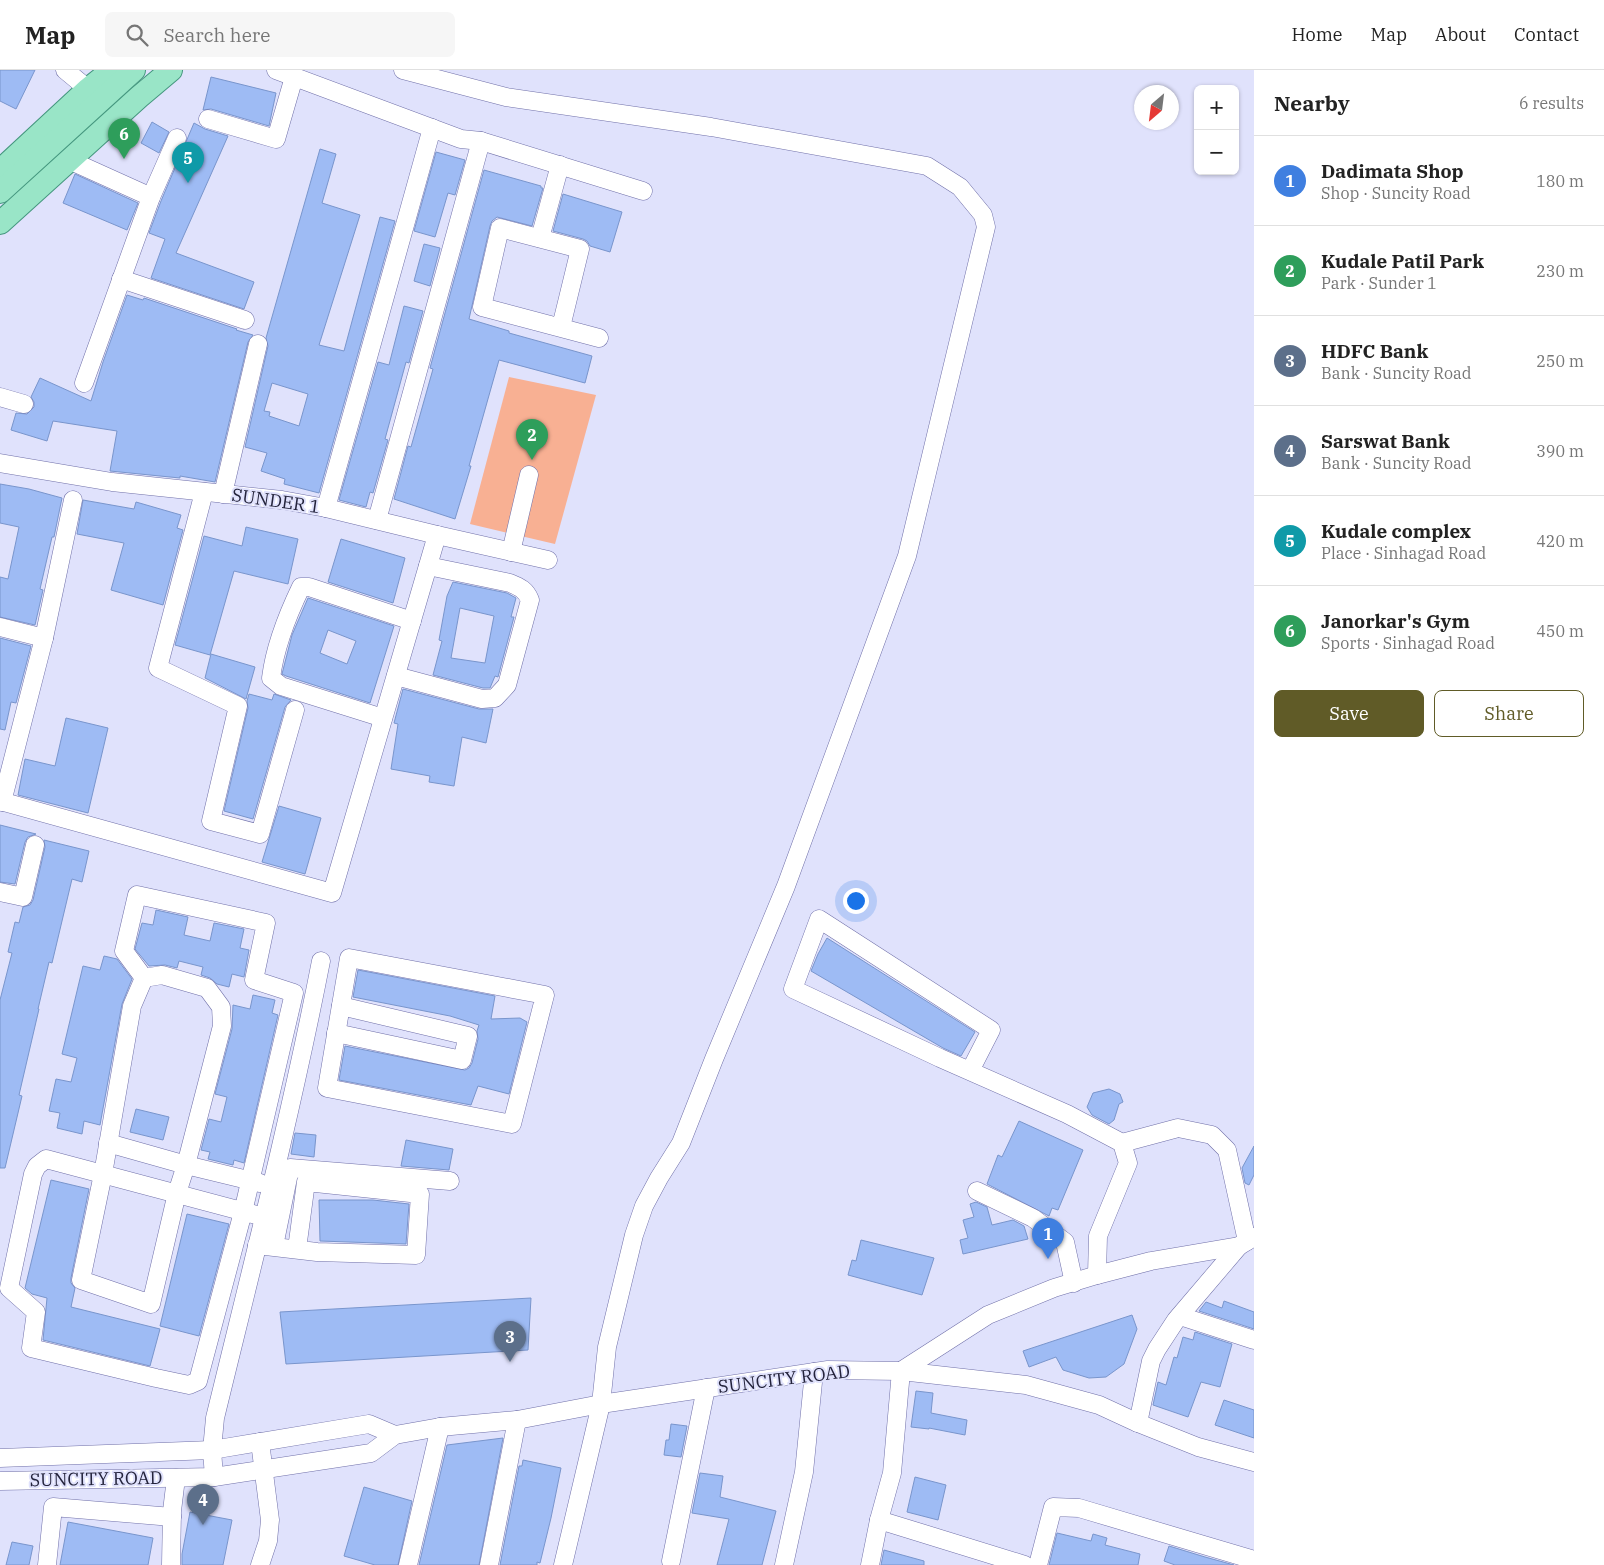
<!DOCTYPE html>
<meta charset="utf-8">
<style>
body{margin:0;font-family:"IBM Plex Serif",serif;background:#f6f6f6;color:#222}
.controls{position:absolute;right:15px;top:15px;display:grid;overflow:hidden;border-radius:8px;box-shadow:0 1px 4px #0004}
.controls button{width:45px;height:45px;display:grid;place-items:center;padding:0;border:0;border-bottom:1px solid #e0e0e0;background:#fff;color:#222;font:25px sans-serif}
.compass{position:absolute;left:1134px;top:15px;width:45px;height:45px;border-radius:50%;background:#fff;box-shadow:0 1px 4px #0004;rotate:208deg}
.you{position:absolute;left:855px;top:830px;width:18px;height:18px;margin:-12px;border:4px solid #fff;border-radius:50%;background:#1a73e8;box-shadow:0 0 0 8px #1a73e833}
.badge{display:grid;place-items:center;width:32px;height:32px;border-radius:50%;background:#605b27;color:#fff;font-size:16px;font-weight:700}
.pin{position:absolute;translate:-50% -41px;filter:drop-shadow(0 1px 2px #0008)}
.pin::after{content:'';position:absolute;top:26px;width:18px;height:15px;background:inherit;clip-path:polygon(0 0,100% 0,50% 100%)}
.list{margin:0;padding:0;list-style:none}
h2{display:flex;justify-content:space-between;align-items:center;height:65px;margin:0;padding:0 20px;font-size:21px}
h2 small{font-size:16px;font-weight:400;color:#767676}
.list li{display:grid;grid-template-columns:32px 1fr auto;gap:15px;align-items:center;box-sizing:border-box;height:90px;padding:0 20px;border-top:1px solid #e0e0e0}
.list b{display:block;font-size:19px;white-space:nowrap}
.list p{margin:0;font-size:16px;white-space:nowrap;color:#767676}
.list em{font-size:16px;font-style:normal;color:#767676}
.actions{display:flex;gap:10px;padding:15px 20px}
.actions a{flex:1;padding:11px 0;border:1px solid #605b27;border-radius:8px;text-align:center;font-size:18px;color:#605b27}
.actions .main{background:#605b27;color:#fff}
.icon{flex:none;width:28px;height:28px;fill:none;stroke:currentColor;stroke-width:2;stroke-linecap:round;stroke-linejoin:round}
.map{position:relative;flex:none;width:1254px;height:1495px;overflow:hidden}
header{display:flex;align-items:center;gap:30px;box-sizing:border-box;height:70px;padding:0 25px;background:#fff;border-bottom:1px solid #e0e0e0}
header strong{font-size:24px}
nav{display:flex;gap:28px;margin-inline-start:auto;font-size:18px}
.search{width:350px;height:45px;background:#f6f6f6;display:flex;align-items:center;gap:12px;box-sizing:border-box;padding:0 18px;border-radius:8px;color:#767676;font-size:19px}
main{display:flex}
aside{flex:1;background:#fff}
.map>svg:first-child{display:block}
.green{fill:#f8b093}
.building{fill:#9ebbf4;stroke:#7995cc;fill-rule:evenodd}
.lines{fill:none;stroke-linecap:round;stroke-linejoin:round}
.minor-casing{stroke:#7070a9;stroke-width:19}
.major-casing{stroke:#44967e;stroke-width:24}
.minor{stroke:#fff;stroke-width:18}
.major{stroke:#99e5c7;stroke-width:22}
.labels{text-anchor:middle;stroke-width:4;stroke-linejoin:round;paint-order:stroke}
.street-label{font-size:18px;fill:#24243c;stroke:#e0e2fc}
</style>
<header>
<strong>Map</strong>
<div class="search"><svg class="icon" aria-label="search" viewBox="0 0 24 24"><circle cx="10" cy="10" r="6"/><path d="M15 15l6 6"/></svg>Search here</div>
<nav><a>Home</a><a>Map</a><a>About</a><a>Contact</a></nav>
</header>
<main>
<div class="map">
<svg width="1254" height="1495" viewBox="0 0 1254 1495">
<rect width="100%" height="100%" fill="#e0e2fc"/>
<polygon class="green" points="509,307 596,325 555,474 470,454"/>
<g class="building">
<polygon points="0,0 35,0 16,39 0,31"/>
<polygon points="211,7 276,23 269,56 211,39 203,40"/>
<polygon points="152,52 169,62 159,83 141,73"/>
<polygon points="194,53 205,59 228,66 176,183 254,212 244,239 151,208 165,169 149,163 161,131"/>
<path d="M320 79 336 84 322 133 360 145 319 275 344 281 380 147 395 151 319 423 284 414 285 409 261 401 267 383 245 377 268 276 266 268ZM272 313 308 324 299 356 269 346 270 342 264 341Z"/>
<polygon points="436,82 465,90 455,125 448,123 435,167 414,161"/>
<polygon points="484,100 541,116 541,118 543,118 532,156 497,147 492,151 490,156 469,249 509,261 509,263 592,286 585,313 499,290 469,396 471,396 455,449 394,429 408,376 411,377 433,299 430,298"/>
<polygon points="75,104 138,133 127,160 63,133"/>
<polygon points="563,124 622,142 610,182 590,176 587,171 583,169 553,161"/>
<polygon points="424,174 440,178 430,216 414,211"/>
<polygon points="127,225 143,230 144,228 237,259 236,260 253,265 248,272 215,412 180,406 180,408 110,401 117,361 53,351 47,371 11,360 16,343 27,344 34,337 34,332 31,327 40,308 91,331 103,292"/>
<polygon points="404,236 423,241 409,293 406,292 385,369 388,370 373,423 370,422 366,437 339,430 378,292 389,295"/>
<polygon points="0,414 29,419 62,428 54,467 52,467 40,519 43,520 35,555 0,547 0,507 8,509 19,457 0,453"/>
<polygon points="83,430 134,439 136,432 181,445 177,458 183,460 163,535 111,520 124,473 77,464"/>
<polygon points="246,457 298,469 288,514 234,501 210,585 175,575 204,466 242,476"/>
<polygon points="341,469 405,488 393,533 328,512"/>
<path d="M453 512 507 523 516 528 511 547H514L498 607 495 606 490 618H483L433 605 442 571 439 570 447 526ZM460 538 494 546 485 593 451 588Z"/>
<path d="M308 528 394 556 370 633 286 606 282 604 292 565ZM328 560 356 571 347 594 320 583Z"/>
<polygon points="0,568 31,576 16,633 11,632 5,660 0,659"/>
<polygon points="211,584 255,597 246,629 205,608"/>
<polygon points="403,619 479,639 493,639 486,673 462,667 454,716 429,712 430,706 391,699 398,654 394,653"/>
<polygon points="249,624 272,630 274,624 291,630 285,637 253,749 224,741 248,638 247,631"/>
<polygon points="66,648 108,658 88,743 18,725 25,689 55,696"/>
<polygon points="279,736 321,748 305,804 262,792"/>
<polygon points="0,755 36,764 28,767 25,772 15,814 0,812"/>
<polygon points="44,770 89,781 82,812 72,809 52,893 49,892 38,939 39,939 19,1025 22,1026 5,1098 0,1098 0,930 12,883 8,882 15,852 19,853 23,837 30,835 33,830 45,777"/>
<polygon points="156,840 188,847 184,865 210,871 214,853 244,859 240,878 249,880 244,907 232,904 229,917 217,914 210,908 201,905 203,897 179,891 177,898 165,895 149,896 135,879 142,853 153,855"/>
<polygon points="827,868 975,962 961,986 943,978 811,901 818,884"/>
<polygon points="104,886 117,889 132,909 122,934 100,1055 84,1051 82,1064 57,1058 60,1043 49,1041 56,1009 71,1012 77,988 62,984 83,896 100,900"/>
<polygon points="358,900 495,926 491,949 520,948 527,952 509,1024 478,1016 471,1035 339,1010 345,976 465,1000 469,998 472,993 478,969 477,961 479,955 450,946 353,927"/>
<polygon points="253,925 275,930 272,943 278,945 244,1093 234,1090 233,1095 208,1089 210,1082 201,1080 209,1049 221,1052 227,1027 215,1024 232,959 233,935 250,939"/>
<polygon points="1109,1019 1120,1024 1123,1032 1119,1034 1114,1050 1109,1054 1092,1045 1087,1037 1093,1023"/>
<polygon points="136,1039 169,1047 163,1070 130,1062"/>
<polygon points="1019,1051 1083,1080 1058,1140 1052,1138 1049,1146 987,1114 998,1085 1002,1087"/>
<polygon points="295,1063 316,1065 314,1087 291,1084"/>
<polygon points="406,1070 453,1079 449,1100 401,1096"/>
<polygon points="1254,1076 1254,1105 1249,1115 1245,1113 1242,1098"/>
<polygon points="51,1110 89,1119 71,1208 71,1213 75,1218 71,1237 160,1259 150,1296 43,1270 47,1228 32,1224 25,1218"/>
<polygon points="319,1130 373,1130 409,1134 406,1174 320,1171"/>
<polygon points="976,1132 987,1137 992,1155 1013,1150 1024,1156 1028,1169 963,1184 960,1170 968,1168 963,1150 974,1147 970,1134"/>
<polygon points="187,1144 229,1154 199,1266 160,1256"/>
<polygon points="861,1170 934,1188 922,1225 848,1205 852,1190 856,1191"/>
<polygon points="531,1228 528,1280 286,1294 280,1242"/>
<polygon points="1224,1231 1254,1242 1254,1259 1199,1241 1206,1232 1222,1238"/>
<polygon points="1132,1245 1137,1259 1124,1294 1106,1307 1089,1308 1063,1300 1056,1287 1029,1297 1023,1281"/>
<polygon points="1195,1262 1232,1274 1220,1317 1201,1312 1188,1347 1153,1335 1158,1312 1166,1315 1174,1287 1177,1288 1183,1267 1193,1270"/>
<polygon points="916,1321 933,1323 931,1343 967,1350 965,1365 929,1358 929,1359 911,1357"/>
<polygon points="1224,1330 1254,1340 1254,1368 1215,1355"/>
<polygon points="671,1354 687,1356 681,1387 664,1385 666,1370 669,1370"/>
<polygon points="503,1368 479,1495 419,1495 447,1375"/>
<polygon points="523,1390 561,1398 551,1448 540,1493 537,1492 537,1495 500,1495 519,1396 522,1396"/>
<polygon points="700,1403 723,1406 720,1427 776,1441 762,1495 717,1495 729,1449 692,1443"/>
<polygon points="915,1407 946,1415 938,1450 907,1442"/>
<polygon points="364,1417 412,1431 398,1495 375,1495 344,1486"/>
<polygon points="190,1442 232,1450 223,1495 182,1495 182,1484"/>
<polygon points="68,1452 153,1468 148,1495 60,1495"/>
<polygon points="1057,1463 1091,1471 1093,1464 1107,1468 1105,1475 1140,1484 1138,1495 1049,1495"/>
<polygon points="12,1472 33,1476 29,1495 6,1495"/>
<polygon points="1169,1476 1205,1487 1234,1495 1175,1495 1164,1491"/>
<polygon points="884,1480 924,1491 924,1495 881,1495"/>
</g>
<g class="lines">
<g class="minor-casing">
<g id="minor">
<polyline points="65,0 88,19"/>
<polyline points="276,0 461,69 481,71 643,121"/>
<polyline points="403,0 506,27 711,57 927,96 960,117 983,145 986,157 907,486 786,816 714,989 681,1073 659,1108 644,1136 634,1165 607,1277 601,1334 563,1495"/>
<polyline points="208,49 276,69 294,7"/>
<polyline points="69,90 151,127"/>
<polyline points="540,168 560,95"/>
<polyline points="121,209 245,250"/>
<polyline points="561,257 580,179 500,158 482,237 599,268"/>
<polyline points="84,313 151,127 177,68"/>
<polyline points="0,327 24,334"/>
<polyline points="0,393 112,412 282,430 326,438 437,465 548,490"/>
<polyline points="204,422 158,598 238,636 211,751 260,764 295,640"/>
<polyline points="223,424 258,274"/>
<polyline points="326,438 432,58"/>
<polyline points="377,450 481,71"/>
<polyline points="511,482 529,405"/>
<polyline points="0,557 44,568"/>
<path d="M396 606 482 629 495 628 507 615 530 530C526 520 520 517 510 513L428 496"/>
<path d="M383 648 281 616 271 608C275 576 287 546 301 517H309L412 551"/>
<polyline points="0,731 332,823 437,465"/>
<polyline points="2,732 44,568 73,430"/>
<polyline points="0,822 23,827 35,775"/>
<polygon points="349,888 545,925 512,1054 327,1018"/>
<polygon points="162,905 207,918 221,937 222,956 186,1095 177,1123 151,1234 81,1210 103,1104 132,936 144,908"/>
<path d="M144 908 124 881 137 825 266 853 254 910 294 923 243 1142 198 1311 189 1315 156 1308 31 1278 36 1242 9 1218 33 1104 37 1096 46 1089C118 1108 191 1127 264 1147"/>
<polyline points="336,963 462,990 468,966 341,936"/>
<polyline points="970,1001 991,960 819,849 793,919 940,988 1067,1044 1122,1073 1128,1093 1098,1166 1097,1205"/>
<polyline points="108,1073 186,1095 260,1113"/>
<polyline points="1122,1073 1178,1058 1212,1065 1227,1080 1247,1171"/>
<polyline points="977,1121 1033,1148 1065,1172 1074,1213"/>
<polyline points="257,1175 317,1182 416,1185 420,1124 306,1112 297,1179"/>
<polyline points="274,1176 290,1098 450,1111"/>
<polyline points="1180,1246 1254,1270"/>
<polyline points="901,1301 988,1245 1054,1218 1097,1205 1151,1191 1239,1176 1254,1167"/>
<polyline points="1138,1353 1151,1291 1157,1279 1176,1250 1239,1176"/>
<polyline points="0,1388 212,1380 369,1354 395,1365"/>
<path d="M214 1407 212 1380 215 1348C252 1196 291 1045 321 891"/>
<polyline points="0,1411 214,1407 371,1383 395,1365 440,1357 517,1350 601,1334 828,1300 901,1301 1026,1315 1099,1335 1138,1353 1198,1377 1254,1392"/>
<polyline points="879,1450 1025,1495"/>
<polyline points="671,1491 706,1318"/>
<polyline points="47,1495 53,1437 172,1447"/>
<polyline points="171,1495 172,1441 176,1408"/>
<polyline points="260,1495 268,1471 270,1450 260,1372"/>
<polyline points="408,1495 440,1357"/>
<polyline points="489,1495 517,1350"/>
<polyline points="784,1495 804,1402 814,1302"/>
<polyline points="870,1495 879,1450 892,1403 901,1301"/>
<polyline points="1038,1495 1053,1437 1079,1438 1254,1490"/>
</g>
</g>
<g class="major-casing">
<g id="major">
<polyline points="4,97 88,19 112,0"/>
<polyline points="0,122 134,0"/>
<polyline points="0,153 139,27 171,0"/>
</g>
</g>
<use href="#minor" class="minor"/>
<use href="#major" class="major"/>
</g>
<g class="labels">
<g class="street-label">
<text transform="translate(276 431) rotate(8)" y="6">SUNDER 1</text>
<text transform="translate(784 1309) rotate(-7)" y="6">SUNCITY ROAD</text>
<text transform="translate(96 1409) rotate(-1)" y="6">SUNCITY ROAD</text>
</g>
</g>
</svg>
<div class="controls">
<button>+</button>
<button>−</button>
</div>
<svg class="compass" viewBox="-18 -18 36 36"><path d="M0-13l5 13h-10z" fill="#e53935"/><path d="M0 13l5-13h-10z" fill="#767676"/></svg>
<div class="you"></div>
<div class="pin badge" style="left:1048px;top:1189px;background:#3f7fe0">1</div>
<div class="pin badge" style="left:532px;top:390px;background:#2e9e5b">2</div>
<div class="pin badge" style="left:510px;top:1292px;background:#5c6f8a">3</div>
<div class="pin badge" style="left:203px;top:1455px;background:#5c6f8a">4</div>
<div class="pin badge" style="left:188px;top:113px;background:#0f9aa8">5</div>
<div class="pin badge" style="left:124px;top:89px;background:#2e9e5b">6</div>
</div>
<aside>
<h2>Nearby<small>6 results</small></h2>
<ul class="list">
<li><span class="badge" style="background:#3f7fe0">1</span><div><b>Dadimata Shop</b><p>Shop · Suncity Road</p></div><em>180 m</em></li>
<li><span class="badge" style="background:#2e9e5b">2</span><div><b>Kudale Patil Park</b><p>Park · Sunder 1</p></div><em>230 m</em></li>
<li><span class="badge" style="background:#5c6f8a">3</span><div><b>HDFC Bank</b><p>Bank · Suncity Road</p></div><em>250 m</em></li>
<li><span class="badge" style="background:#5c6f8a">4</span><div><b>Sarswat Bank</b><p>Bank · Suncity Road</p></div><em>390 m</em></li>
<li><span class="badge" style="background:#0f9aa8">5</span><div><b>Kudale complex</b><p>Place · Sinhagad Road</p></div><em>420 m</em></li>
<li><span class="badge" style="background:#2e9e5b">6</span><div><b>Janorkar's Gym</b><p>Sports · Sinhagad Road</p></div><em>450 m</em></li>
</ul>
<div class="actions"><a class="main">Save</a><a>Share</a></div>
</aside>
</main>
